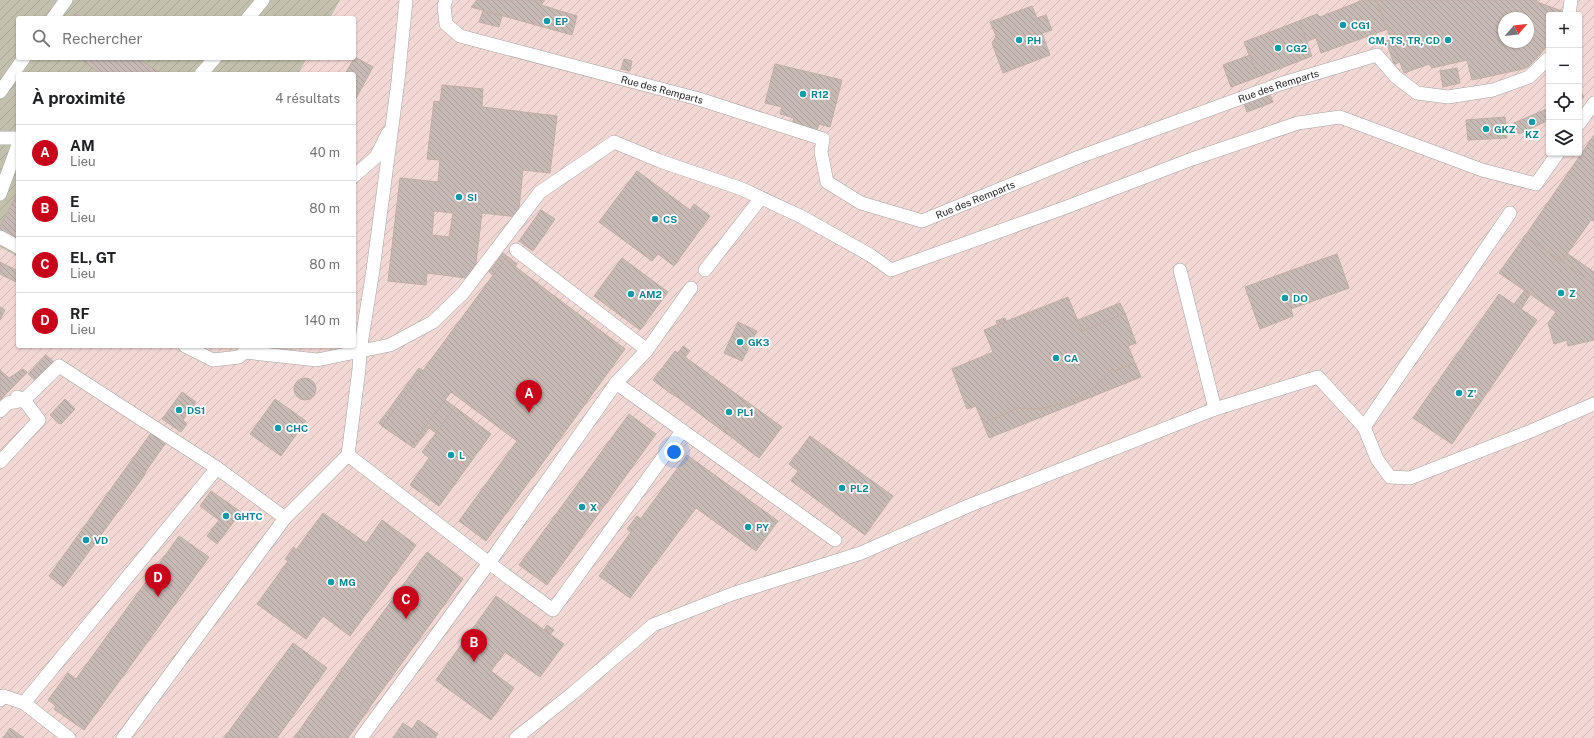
<!DOCTYPE html>
<html lang="fr">
<meta charset="utf-8">
<style>
body{margin:0;font-family:"Public Sans",sans-serif;background:#f2f2f2;color:#202124}
.controls{position:absolute;right:12px;top:12px;display:grid;overflow:hidden;border-radius:4px;box-shadow:0 1px 3px #0004}
.controls button{width:36px;height:36px;display:grid;place-items:center;padding:0;border:0;border-bottom:1px solid #e0e0e0;background:#fff;color:#202124;font:20px sans-serif}
.compass{position:absolute;left:1498px;top:12px;width:36px;height:36px;border-radius:50%;background:#fff;box-shadow:0 1px 3px #0004;rotate:62deg}
.you{position:absolute;left:674px;top:452px;width:14px;height:14px;margin:-10px;border:3px solid #fff;border-radius:50%;background:#1a73e8;box-shadow:0 0 0 6px #1a73e833}
.badge{display:grid;place-items:center;width:26px;height:26px;border-radius:50%;background:#ca001a;color:#fff;font-size:13px;font-weight:700}
.pin{position:absolute;translate:-50% -33px;filter:drop-shadow(0 1px 2px #0008)}
.pin::after{content:'';position:absolute;top:21px;width:14px;height:12px;background:inherit;clip-path:polygon(0 0,100% 0,50% 100%)}
.list{margin:0;padding:0;list-style:none}
h2{display:flex;justify-content:space-between;align-items:center;height:52px;margin:0;padding:0 16px;font-size:17px}
h2 small{font-size:13px;font-weight:400;color:#757577}
.list li{display:grid;grid-template-columns:26px 1fr auto;gap:12px;align-items:center;box-sizing:border-box;height:56px;padding:0 16px;border-top:1px solid #e0e0e0}
.list b{display:block;font-size:15px;white-space:nowrap}
.list p{margin:0;font-size:13px;white-space:nowrap;color:#757577}
.list em{font-size:13px;font-style:normal;color:#757577}
.icon{flex:none;width:22px;height:22px;fill:none;stroke:currentColor;stroke-width:2;stroke-linecap:round;stroke-linejoin:round}
.map{position:relative;flex:none;width:1594px;height:738px;overflow:hidden}
.search{position:absolute;background:#fff;box-shadow:0 1px 3px #0004;left:16px;top:16px;width:340px;height:44px;display:flex;align-items:center;gap:10px;box-sizing:border-box;padding:0 14px;border-radius:4px;color:#757577;font-size:15px}
.panel{position:absolute;background:#fff;box-shadow:0 1px 3px #0004;left:16px;top:72px;width:340px;height:276px;border-radius:4px}
.map>svg:first-child{display:block}
.military{fill:url(#military-furrows);fill-rule:evenodd}
.construction{fill:url(#construction-furrows)}
.building{fill:url(#building-back-hatch);stroke:#c1ada4;fill-rule:evenodd}
.lines{fill:none;stroke-linecap:round;stroke-linejoin:round}
.lane-casing{stroke:#a4a4a4;stroke-width:14}
.lane{stroke:#fff;stroke-width:13}
.culture-dot{fill:#0f9aa8;stroke:#fff;stroke-width:1.5}
.labels{text-anchor:middle;stroke-width:3.5;stroke-linejoin:round;paint-order:stroke}
.culture-label{font-size:10px;font-weight:bold;fill:#0d838f;stroke:#fff;text-anchor:start}
.street-label{font-size:10px;fill:#1d1d1d;stroke:#fff}
</style>
<div class="map">
<svg width="1594" height="738" viewBox="0 0 1594 738">
<defs>
<pattern id="military-furrows" width="10" height="10" patternUnits="userSpaceOnUse"><rect width="10" height="10" fill="#f1d8d4"/><path d="M-1 1l2-2M0 10L10 0M9 11l2-2" fill="none" stroke="#ceb9b6"/></pattern>
<pattern id="construction-furrows" width="10" height="10" patternUnits="userSpaceOnUse"><rect width="10" height="10" fill="#c3c1ad"/><path d="M-1 1l2-2M0 10L10 0M9 11l2-2" fill="none" stroke="#a7a594"/></pattern>
<pattern id="building-back-hatch" width="6" height="6" patternUnits="userSpaceOnUse"><rect width="6" height="6" fill="#c7bab5"/><path d="M-1 5l2 2M0 0l6 6M5-1l2 2" fill="none" stroke="#aa9f9b"/></pattern>
</defs>
<rect width="100%" height="100%" fill="#efe9e2"/>
<path class="military" d="M340 0H1594V738H0V247L18 257V346H354V74H298L307 58H354V18H330ZM1549 15H1579V153H1549ZM1504 18H1528V42H1504Z"/>
<polygon class="construction" points="0,0 340,0 330,18 18,18 18,58 307,58 298,74 18,74 18,257 0,247"/>
<g class="building">
<polygon points="477,0 545,0 541,5 577,16 572,35 471,7"/>
<polygon points="1363,0 1376,0 1388,29 1321,53 1316,38 1307,41 1299,21 1317,14 1320,17"/>
<path d="M1376 0H1537V2L1562 11 1560 15H1549V42L1540 55 1528 67 1523 69 1472 80 1467 60 1432 68 1429 64 1404 73ZM1504 18H1528V42H1504Z"/>
<polygon points="1032,6 1037,18 1046,15 1052,30 1042,33 1050,55 1003,73 992,43 996,36 990,22"/>
<polygon points="483,11 502,16 499,27 479,22"/>
<polygon points="75,13 82,18 71,18"/>
<polygon points="1299,21 1312,56 1258,77 1244,42"/>
<polygon points="1391,39 1400,62 1394,64 1386,41"/>
<polygon points="1250,55 1258,77 1231,87 1223,65"/>
<polygon points="355,57 373,67 354,102 354,74 345,74"/>
<polygon points="79,58 138,58 161,74 101,74"/>
<polygon points="624,59 632,61 630,71 621,69"/>
<polygon points="775,64 842,80 830,127 819,124 817,130 792,124 794,118 780,114 782,107 765,103"/>
<polygon points="1457,68 1460,83 1443,87 1440,71"/>
<path d="M442 85 483 89 482 107 557 116 550 173 523 170 518 217 482 213 474 279 427 273 426 285 388 281 400 178 438 182 440 160 427 159 434 101 440 102ZM434 211 453 213 449 237 432 235Z"/>
<polygon points="1580,91 1584,97 1579,102 1579,92"/>
<polygon points="1269,92 1273,102 1247,112 1243,100"/>
<polygon points="1549,108 1549,120 1519,134 1514,123"/>
<polygon points="1505,117 1507,138 1468,140 1466,120"/>
<polygon points="1594,135 1594,221 1591,220 1562,261 1525,236"/>
<polygon points="637,171 690,210 694,204 710,216 674,266 658,254 652,261 599,222"/>
<polygon points="18,192 18,243 0,233 0,226"/>
<polygon points="541,210 555,219 533,251 519,241"/>
<polygon points="1525,236 1594,284 1594,340 1568,346 1567,340 1554,344 1548,323 1556,312 1499,273"/>
<polygon points="503,253 507,256 493,275 489,272"/>
<polygon points="1337,254 1349,288 1291,309 1293,316 1260,329 1245,287"/>
<polygon points="1568,254 1594,272 1594,284 1562,261"/>
<polygon points="507,256 517,264 515,267 505,259"/>
<polygon points="622,258 668,292 640,330 594,296"/>
<polygon points="505,259 625,349 486,541 459,521 517,441 451,392 411,446 382,426"/>
<polygon points="0,262 18,271 18,283 0,274"/>
<polygon points="1524,291 1530,295 1521,309 1514,304"/>
<polygon points="1499,294 1537,320 1452,444 1413,418 1452,361 1456,364 1464,353 1460,350"/>
<polygon points="1068,297 1082,331 1125,313 1136,343 1128,346 1135,363 1114,371 1112,369 1094,388 1079,398 1069,402 1041,409 1014,408 1012,411 983,423 976,406 967,409 952,369 993,352 984,330"/>
<polygon points="1120,303 1125,313 1082,331 1078,320"/>
<polygon points="0,307 5,310 0,320"/>
<polygon points="1005,318 1006,322 998,325 996,321"/>
<polygon points="738,322 757,331 742,361 724,353"/>
<polygon points="683,346 690,351 685,357 782,427 759,458 730,436 733,433 726,428 724,432 677,397 679,393 673,389 670,393 653,380 675,351 678,353"/>
<polygon points="1460,350 1464,353 1456,364 1452,361"/>
<polygon points="46,355 55,363 37,382 28,374"/>
<polygon points="1135,363 1141,377 989,438 983,423 1012,411 1014,408 1041,409 1069,402 1079,398 1094,388 1112,369 1114,371"/>
<polygon points="419,368 423,371 382,426 379,423"/>
<polygon points="23,369 27,372 0,400 0,370 9,378"/>
<circle cx="305" cy="389" r="11"/>
<polygon points="673,389 679,393 677,397 670,393"/>
<polygon points="182,392 196,402 183,420 187,424 181,432 162,419"/>
<polygon points="65,399 75,409 61,424 58,423 50,415"/>
<polygon points="275,399 306,421 281,456 250,434"/>
<polygon points="445,400 455,407 436,433 426,426"/>
<polygon points="455,407 491,434 439,506 410,485 429,458 422,452"/>
<polygon points="629,414 656,434 547,585 519,565"/>
<polygon points="426,426 429,428 414,448 411,446"/>
<polygon points="726,428 733,433 730,436 724,432"/>
<polygon points="151,433 165,444 146,471 131,461"/>
<polygon points="810,436 893,496 865,535 791,481 798,471 789,464"/>
<polygon points="687,455 778,521 756,551 696,508 630,598 599,576"/>
<polygon points="131,461 146,471 144,476 128,465"/>
<polygon points="128,465 144,476 63,587 49,576"/>
<polygon points="211,491 241,512 217,544 207,536 219,520 200,506"/>
<polygon points="323,513 366,543 382,520 416,545 350,636 323,616 306,639 257,604 288,561 285,559 294,547 296,550"/>
<polygon points="637,516 641,519 631,532 627,529"/>
<polygon points="179,536 209,557 84,730 54,709 56,706 48,700 68,673 76,679"/>
<polygon points="427,552 463,579 372,704 366,699 359,708 366,713 348,738 294,738 349,659"/>
<polygon points="496,596 564,644 540,677 505,652 491,671 514,688 491,720 436,680"/>
<polygon points="547,625 554,630 550,635 544,630"/>
<polygon points="293,643 327,668 277,738 224,738"/>
<polygon points="366,699 372,704 366,713 359,708"/>
<polygon points="418,720 438,734 435,738 393,738 403,723 412,729"/>
<polygon points="10,728 24,738 3,738"/>
</g>
<g class="lines">
<g class="lane-casing">
<g id="lane">
<path id="s1" d="M446 0 444 6 446 24 460 36 699 99 823 139 821 152 827 182 861 203 922 221 1079 157 1280 84 1377 55 1396 77 1417 93 1448 97 1493 90 1529 77 1549 58"/>
<polyline points="1569,15 1571,0"/>
<polyline points="53,18 66,0"/>
<polyline points="248,18 263,0"/>
<polyline points="201,74 215,58"/>
<polyline points="0,92 24,58"/>
<polyline points="1579,124 1594,103"/>
<polyline points="0,138 18,138"/>
<polyline points="354,176 376,157 388,133"/>
<polyline points="0,194 18,145"/>
<polyline points="0,237 18,247"/>
<polyline points="516,250 647,350"/>
<polyline points="705,270 761,198"/>
<polyline points="1180,270 1215,409"/>
<polyline points="185,346 213,360 239,357 250,347"/>
<polyline points="244,352 317,360 390,345 433,322 463,293 540,192 614,142 660,161 742,189 802,217 870,255 891,270 1064,208 1192,159 1298,123 1340,117 1482,170 1536,184 1558,153"/>
<polyline points="616,383 835,540"/>
<polyline points="0,411 8,403 24,400 59,366 217,468 285,518"/>
<polyline points="1364,427 1510,213"/>
<polyline points="348,455 359,369 360,351 373,270 398,81 406,0"/>
<polyline points="0,462 39,420 24,400 17,397"/>
<polyline points="0,700 3,696 24,703"/>
<polyline points="69,738 24,703 217,468"/>
<polyline points="123,738 285,518 348,455 489,563 553,610 682,431"/>
<polyline points="361,738 489,563 616,383 647,350 691,288"/>
<polyline points="516,738 573,693 653,625 732,594 861,553 968,506 1215,409 1318,377 1364,427 1377,459 1390,477 1410,478 1531,431 1594,404"/>
</g>
</g>
<use href="#lane" class="lane"/>
</g>
<g class="culture-dot">
<circle cx="547" cy="21" r="4"/>
<circle cx="1343" cy="25" r="4"/>
<circle cx="1019" cy="40" r="4"/>
<circle cx="1448" cy="40" r="4"/>
<circle cx="1278" cy="48" r="4"/>
<circle cx="803" cy="94" r="4"/>
<circle cx="1532" cy="122" r="4"/>
<circle cx="1486" cy="129" r="4"/>
<circle cx="459" cy="197" r="4"/>
<circle cx="655" cy="219" r="4"/>
<circle cx="1561" cy="293" r="4"/>
<circle cx="631" cy="294" r="4"/>
<circle cx="1285" cy="298" r="4"/>
<circle cx="740" cy="342" r="4"/>
<circle cx="1056" cy="358" r="4"/>
<circle cx="1459" cy="393" r="4"/>
<circle cx="179" cy="410" r="4"/>
<circle cx="729" cy="412" r="4"/>
<circle cx="278" cy="428" r="4"/>
<circle cx="451" cy="455" r="4"/>
<circle cx="842" cy="488" r="4"/>
<circle cx="582" cy="507" r="4"/>
<circle cx="226" cy="516" r="4"/>
<circle cx="748" cy="527" r="4"/>
<circle cx="86" cy="540" r="4"/>
<circle cx="331" cy="582" r="4"/>
</g>
<g class="labels">
<g class="culture-label">
<text x="555" y="25">EP</text>
<text x="1351" y="29">CG1</text>
<text x="1027" y="44">PH</text>
<text x="1440" y="44" text-anchor="end">CM, TS, TR, CD</text>
<text x="1286" y="52">CG2</text>
<text x="811" y="98">R12</text>
<text x="1494" y="133">GKZ</text>
<text x="1532" y="138" text-anchor="middle">KZ</text>
<text x="467" y="201">SI</text>
<text x="663" y="223">CS</text>
<text x="1569" y="297">Z</text>
<text x="639" y="298">AM2</text>
<text x="1293" y="302">DO</text>
<text x="748" y="346">GK3</text>
<text x="1064" y="362">CA</text>
<text x="1467" y="397">Z'</text>
<text x="187" y="414">DS1</text>
<text x="737" y="416">PL1</text>
<text x="286" y="432">CHC</text>
<text x="459" y="459">L</text>
<text x="850" y="492">PL2</text>
<text x="590" y="511">X</text>
<text x="234" y="520">GHTC</text>
<text x="756" y="531">PY</text>
<text x="94" y="544">VD</text>
<text x="339" y="586">MG</text>
</g>
<g class="street-label">
<text dy="4" stroke="none"><textPath href="#s1" startOffset="949">Rue des Remparts</textPath></text>
<text dy="4" stroke="none"><textPath href="#s1" startOffset="252">Rue des Remparts</textPath></text>
<text dy="4" stroke="none"><textPath href="#s1" startOffset="625">Rue des Remparts</textPath></text>
</g>
</g>
</svg>
<div class="controls">
<button>+</button>
<button>−</button>
<button><svg class="icon" aria-label="locate" viewBox="0 0 24 24"><circle cx="12" cy="12" r="6"/><path d="M12 2v4M12 18v4M2 12h4M18 12h4"/></svg></button>
<button><svg class="icon" aria-label="layers" viewBox="0 0 24 24"><path d="M12 4l9 5-9 5-9-5zM3 14l9 5 9-5"/></svg></button>
</div>
<svg class="compass" viewBox="-18 -18 36 36"><path d="M0-13l5 13h-10z" fill="#e53935"/><path d="M0 13l5-13h-10z" fill="#757577"/></svg>
<div class="you"></div>
<div class="pin badge" style="left:529px;top:413px">A</div>
<div class="pin badge" style="left:474px;top:662px">B</div>
<div class="pin badge" style="left:406px;top:619px">C</div>
<div class="pin badge" style="left:158px;top:597px">D</div>
<div class="search"><svg class="icon" aria-label="search" viewBox="0 0 24 24"><circle cx="10" cy="10" r="6"/><path d="M15 15l6 6"/></svg>Rechercher</div>
<section class="panel">
<h2>À proximité<small>4 résultats</small></h2>
<ul class="list">
<li><span class="badge">A</span><div><b>AM</b><p>Lieu</p></div><em>40 m</em></li>
<li><span class="badge">B</span><div><b>E</b><p>Lieu</p></div><em>80 m</em></li>
<li><span class="badge">C</span><div><b>EL, GT</b><p>Lieu</p></div><em>80 m</em></li>
<li><span class="badge">D</span><div><b>RF</b><p>Lieu</p></div><em>140 m</em></li>
</ul>
</section>
</div>
